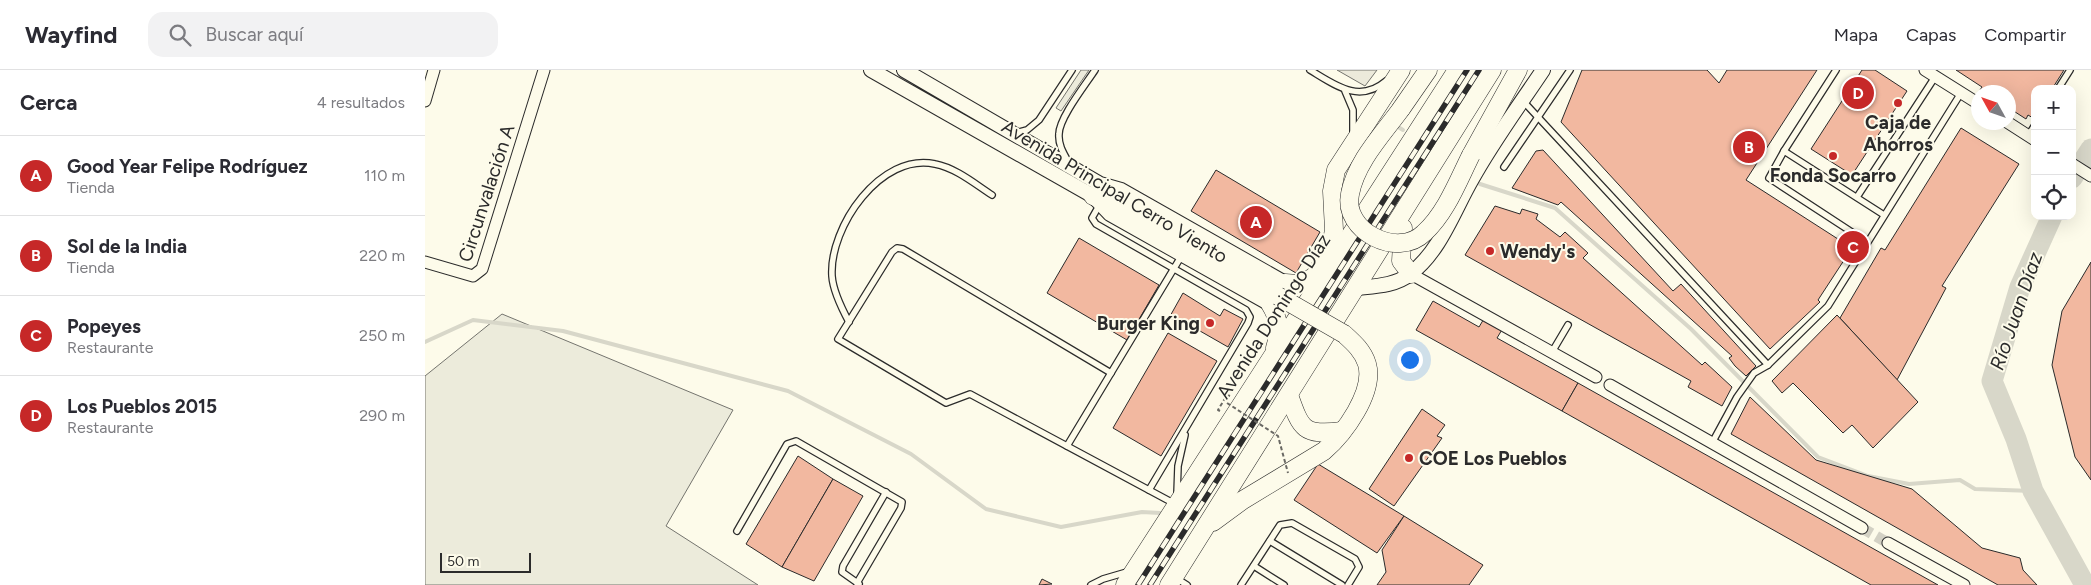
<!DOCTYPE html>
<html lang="es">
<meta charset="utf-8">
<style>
body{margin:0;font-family:Figtree,sans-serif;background:#f2f2f3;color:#2b2b33}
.controls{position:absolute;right:15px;top:15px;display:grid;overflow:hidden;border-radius:10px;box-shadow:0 5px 20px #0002}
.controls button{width:45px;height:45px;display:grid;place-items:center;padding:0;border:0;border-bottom:1px solid #e1e1e2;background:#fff;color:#2b2b33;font:25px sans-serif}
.compass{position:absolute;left:1546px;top:15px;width:45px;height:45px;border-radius:50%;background:#fff;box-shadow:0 5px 20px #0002;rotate:310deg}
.scale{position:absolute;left:15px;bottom:12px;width:91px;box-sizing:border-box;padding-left:5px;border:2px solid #2b2b2b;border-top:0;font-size:14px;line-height:18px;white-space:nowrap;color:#2b2b2b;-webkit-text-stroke:4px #fdfbea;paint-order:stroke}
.you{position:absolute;left:984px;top:289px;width:18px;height:18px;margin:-12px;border:4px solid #fff;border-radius:50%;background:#1a73e8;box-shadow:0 0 0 8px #1a73e833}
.badge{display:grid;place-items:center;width:32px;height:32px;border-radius:50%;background:#c62828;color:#fff;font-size:16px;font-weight:700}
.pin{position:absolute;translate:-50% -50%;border:2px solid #fff;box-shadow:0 1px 5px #0006}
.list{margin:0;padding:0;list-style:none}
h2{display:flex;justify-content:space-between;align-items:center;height:65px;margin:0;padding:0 20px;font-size:21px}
h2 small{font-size:16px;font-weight:400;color:#7c7c81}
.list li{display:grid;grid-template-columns:32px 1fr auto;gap:15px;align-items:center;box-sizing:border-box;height:80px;padding:0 20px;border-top:1px solid #e1e1e2}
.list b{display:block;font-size:19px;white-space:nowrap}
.list p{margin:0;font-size:16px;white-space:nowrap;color:#7c7c81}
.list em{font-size:16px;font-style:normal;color:#7c7c81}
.icon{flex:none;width:28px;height:28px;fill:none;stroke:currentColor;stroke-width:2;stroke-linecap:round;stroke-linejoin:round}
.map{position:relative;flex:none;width:1666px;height:515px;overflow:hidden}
header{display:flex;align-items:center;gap:30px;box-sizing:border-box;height:70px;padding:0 25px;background:#fff;border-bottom:1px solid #e1e1e2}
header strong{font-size:24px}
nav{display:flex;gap:28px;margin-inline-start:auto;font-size:18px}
.search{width:350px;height:45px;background:#f2f2f3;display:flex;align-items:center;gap:12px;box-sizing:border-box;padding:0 18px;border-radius:15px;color:#7c7c81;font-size:19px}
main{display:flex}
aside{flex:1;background:#fff}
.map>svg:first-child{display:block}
.green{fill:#ecebdb;stroke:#74746e}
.parking{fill:#eceadb;stroke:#74746e}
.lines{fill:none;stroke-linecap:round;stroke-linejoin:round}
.stream{stroke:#d8d7c9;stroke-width:4}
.river{stroke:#d8d7c9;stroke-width:21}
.building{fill:#f2b8a0;stroke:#2b2b2b}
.minor-tunnel{stroke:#d3d1c4;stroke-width:11;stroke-dasharray:11 5.5;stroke-linecap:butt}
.service-casing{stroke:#2b2b2b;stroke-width:8}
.minor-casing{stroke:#2b2b2b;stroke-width:13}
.tertiary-casing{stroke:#2b2b2b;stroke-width:16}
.primary-casing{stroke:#2b2b2b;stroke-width:19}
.path{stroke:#6a6964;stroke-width:2;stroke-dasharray:4 2.5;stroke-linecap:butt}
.service{stroke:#fdfbea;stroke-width:5.5}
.minor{stroke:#fdfbea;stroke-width:11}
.tertiary{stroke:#fdfbea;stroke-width:14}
.primary{stroke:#fdfbea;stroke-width:18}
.rail-casing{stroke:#2b2b2b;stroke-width:5.5}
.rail{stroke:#fdfbea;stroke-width:4;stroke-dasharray:11;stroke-linecap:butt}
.primary-bridge-casing{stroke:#2b2b2b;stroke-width:19;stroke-linecap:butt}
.path-bridge{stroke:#6a6964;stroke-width:2;stroke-dasharray:4 2.5;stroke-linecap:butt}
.primary-bridge{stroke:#fdfbea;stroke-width:18}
.poi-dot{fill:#c62828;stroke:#fdfbea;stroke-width:2}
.labels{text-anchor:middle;stroke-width:4;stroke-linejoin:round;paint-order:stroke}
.poi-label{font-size:19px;font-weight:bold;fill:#2b2b2b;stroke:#fdfbea}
.street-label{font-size:19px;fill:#2b2b2b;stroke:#fdfbea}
.water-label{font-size:20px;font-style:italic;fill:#2b2b2b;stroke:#fdfbea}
</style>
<header>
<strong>Wayfind</strong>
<div class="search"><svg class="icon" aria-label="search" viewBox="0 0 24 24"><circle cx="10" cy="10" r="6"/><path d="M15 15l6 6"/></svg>Buscar aquí</div>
<nav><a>Mapa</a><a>Capas</a><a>Compartir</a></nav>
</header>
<main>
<aside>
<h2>Cerca<small>4 resultados</small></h2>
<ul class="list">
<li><span class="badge">A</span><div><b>Good Year Felipe Rodríguez</b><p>Tienda</p></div><em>110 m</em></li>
<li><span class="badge">B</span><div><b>Sol de la India</b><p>Tienda</p></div><em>220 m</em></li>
<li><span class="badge">C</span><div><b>Popeyes</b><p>Restaurante</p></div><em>250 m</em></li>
<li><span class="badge">D</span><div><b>Los Pueblos 2015</b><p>Restaurante</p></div><em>290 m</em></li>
</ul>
</aside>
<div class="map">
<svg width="1666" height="515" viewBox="0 0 1666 515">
<rect width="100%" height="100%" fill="#fdfbea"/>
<g class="green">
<polygon points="656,0 664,0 636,41 631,38"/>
<polygon points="77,244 308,340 241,456 333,515 0,515 0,306"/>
</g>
<polygon class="parking" points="912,0 952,0 940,16"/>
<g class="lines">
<g class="stream">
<polyline points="970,55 978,60"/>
<polyline points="1055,114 1130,138 1266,259 1393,387 1443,406 1484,414 1535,410 1550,419 1608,421"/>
<polyline points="0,272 48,250 138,261 363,321 486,384 561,439 636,457 717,442 735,443"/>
<polyline points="1656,515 1659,513"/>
</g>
<g class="river">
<polyline points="1647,108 1666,79"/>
<polyline points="1627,146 1595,217 1567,311 1591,369 1608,421 1660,515"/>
</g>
</g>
<g class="building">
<polygon points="1157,0 1282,0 1294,13 1302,0 1392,0 1321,110 1427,178 1393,230 1395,232 1345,279 1136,52"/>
<polygon points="1437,0 1450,0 1482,21 1427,105 1386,79"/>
<polygon points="1531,0 1639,0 1627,19 1610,19 1610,45 1608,48 1603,45 1601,49 1584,38 1584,22 1559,22 1555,20 1557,17"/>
<polygon points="1536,58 1594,94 1517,216 1521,218 1472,310 1415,248 1456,178 1460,180"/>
<polygon points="1118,80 1248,221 1256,214 1331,296 1321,306 1310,296 1304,288 1307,286 1136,132 1133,135 1087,118 1111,81"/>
<polygon points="791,100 895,162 871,203 766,141"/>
<polygon points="1070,136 1095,144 1097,139 1113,144 1111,149 1135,167 1140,162 1163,183 1158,188 1277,295 1280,292 1307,317 1297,336 1263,317 1266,311 1040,185"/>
<polygon points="654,168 734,215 702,270 622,223"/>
<polygon points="1666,192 1666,410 1650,387 1627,295 1637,241"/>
<polygon points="758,223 795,246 799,239 818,249 803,277 768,257 766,260 744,248"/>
<polygon points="1008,231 1054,257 1060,247 1078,258 1072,268 1153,313 1137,341 991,260"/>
<polygon points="1412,245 1493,332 1448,378 1427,355 1418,363 1368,313 1357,323 1347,311"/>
<polygon points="743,263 792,291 736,386 688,358"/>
<polygon points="1153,313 1513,515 1446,515 1137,341"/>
<polygon points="1325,327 1391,390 1487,419 1557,478 1595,488 1598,500 1612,515 1573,515 1306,364"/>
<polygon points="997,339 1020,355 1012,366 1017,368 969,436 944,419"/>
<polygon points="373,386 408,409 357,497 321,474"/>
<polygon points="893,394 979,446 952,483 869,430"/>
<polygon points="408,409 438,426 389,511 357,497"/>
<polygon points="979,446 1058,495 1044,515 952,515 961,502 957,480"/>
<polygon points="617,509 627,514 614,515"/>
</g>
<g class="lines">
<polyline class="minor-tunnel" points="1437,458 1463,473"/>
<g class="service-casing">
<g id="service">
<path d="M885 0C910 15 934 34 961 11"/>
<polyline points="1411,0 1359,81 1344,108 1442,172"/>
<polyline points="1633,19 1645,0"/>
<polyline points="920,21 928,40 928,62"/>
<polyline points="1098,31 1343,295"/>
<polyline points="590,63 602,60 614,50 647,0"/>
<polyline points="1603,66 1610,55"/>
<polyline points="1359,81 1459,145"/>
<path d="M644 93C639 84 633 75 634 64 634 48 661 14 670 0"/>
<polyline points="1079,97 1145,0"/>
<polyline points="1432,127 1510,7"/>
<polyline points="675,134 667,148 671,154 821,240 825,247 823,253 724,420"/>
<path d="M424 252C417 239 408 221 407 206 404 157 456 82 510 94 531 98 550 114 567 125"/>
<polyline points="1127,282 1143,255"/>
<polyline points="686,303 478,179 472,178 467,182 413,269 521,333 545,324 750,434"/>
<polyline points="1287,373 1312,327 1329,303 1343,295 1403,236 1536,23"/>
<polyline points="642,376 757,185"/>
<polyline points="752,424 753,396 760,365"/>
<polyline points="312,461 362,374 371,371 477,432 476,438 432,513"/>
<polyline points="845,471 917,515"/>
<polyline points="829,496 859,515"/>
<polyline points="751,508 762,515"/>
<polyline points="434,514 417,502 418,496 461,422"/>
<polyline points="666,515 678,509 702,502"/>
<polyline points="816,515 855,455 867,453 930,489 934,497 923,515"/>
</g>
</g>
<g class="minor-casing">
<g id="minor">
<polyline points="1500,0 1554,34"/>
<polyline points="0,31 9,0"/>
<polyline points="1582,52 1610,70"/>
<polyline points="1647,94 1666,106"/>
<polyline points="0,192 48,206 57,199 119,0"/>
<polyline points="986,204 1171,307"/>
<polyline points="1185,315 1437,458"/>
<polyline points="1463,473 1539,515"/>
</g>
</g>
<g class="tertiary-casing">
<g id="tertiary">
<path d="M446 0 668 126 685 144 845 234C860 234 866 226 860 213L696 120 675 114 479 0"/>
<path d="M931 218C950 216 970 216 985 204 1015 182 1029 140 1047 109 1068 71 1094 36 1118 0"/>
</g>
</g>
<g class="primary-casing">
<g id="primary">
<polyline points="976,39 1003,0"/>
<polyline points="1046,85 1093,0"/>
<polyline points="668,126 701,138 853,226"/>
<polyline points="978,158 976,191 986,204"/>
<polyline points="860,213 873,214 889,207 905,181 909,160 907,121 911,100 976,0"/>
<path d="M845 234C855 250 855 261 850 278"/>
<path d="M864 325C876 359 878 366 917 361"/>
<path d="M788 452 818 430 899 381C919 364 950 322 942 294 938 281 929 273 919 264"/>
<polyline points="700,515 1032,0"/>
<polyline points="744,515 1067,0"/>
</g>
</g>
<polyline class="path" points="795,341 793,340 802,325 805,326"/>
<use href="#service" class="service"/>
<use href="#minor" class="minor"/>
<use href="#tertiary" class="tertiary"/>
<use href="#primary" class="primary"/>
<g class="rail-casing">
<g id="rail">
<polyline points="713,515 1042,0"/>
<polyline points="725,515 1054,0"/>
</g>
</g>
<use href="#rail" class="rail"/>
<g class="primary-bridge-casing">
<g id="primary-bridge">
<path d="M976 39C957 65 931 92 925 124 917 161 973 189 999 163 1021 143 1033 111 1046 85"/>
<polyline points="853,226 919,264"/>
</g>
</g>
<polyline class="path-bridge" points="802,333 853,366 863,403"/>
<use href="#primary-bridge" class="primary-bridge"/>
</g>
<g class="poi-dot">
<circle cx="1473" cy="33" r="5"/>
<circle cx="1408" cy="86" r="5"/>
<circle cx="1065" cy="181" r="5"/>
<circle cx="785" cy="253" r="5"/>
<circle cx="984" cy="388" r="5"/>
</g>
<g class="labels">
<g class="poi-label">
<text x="1473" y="59">Caja de<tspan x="1473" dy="22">Ahorros</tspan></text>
<text x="1408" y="112">Fonda Socarro</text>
<text x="1075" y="188" text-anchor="start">Wendy's</text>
<text x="775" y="260" text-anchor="end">Burger King</text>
<text x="994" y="395" text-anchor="start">COE Los Pueblos</text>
</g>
<g class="street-label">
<text transform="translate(690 121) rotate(31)" y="7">Avenida Principal Cerro Viento</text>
<text transform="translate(61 123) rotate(-72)" y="7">Circunvalación A</text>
<text transform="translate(848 246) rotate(-57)" y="7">Avenida Domingo Díaz</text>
</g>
<g class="water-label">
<text transform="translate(1591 241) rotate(-71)" y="7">Río Juan Díaz</text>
</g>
</g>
</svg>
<div class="controls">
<button>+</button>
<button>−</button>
<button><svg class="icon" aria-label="locate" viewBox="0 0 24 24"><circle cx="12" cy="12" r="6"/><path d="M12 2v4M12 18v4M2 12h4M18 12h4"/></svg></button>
</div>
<svg class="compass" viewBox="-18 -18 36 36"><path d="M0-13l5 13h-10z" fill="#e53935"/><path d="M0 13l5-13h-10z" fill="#7c7c81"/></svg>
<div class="scale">50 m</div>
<div class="you"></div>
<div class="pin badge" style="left:831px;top:152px">A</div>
<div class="pin badge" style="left:1324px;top:77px">B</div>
<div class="pin badge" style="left:1428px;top:177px">C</div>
<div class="pin badge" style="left:1433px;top:23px">D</div>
</div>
</main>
